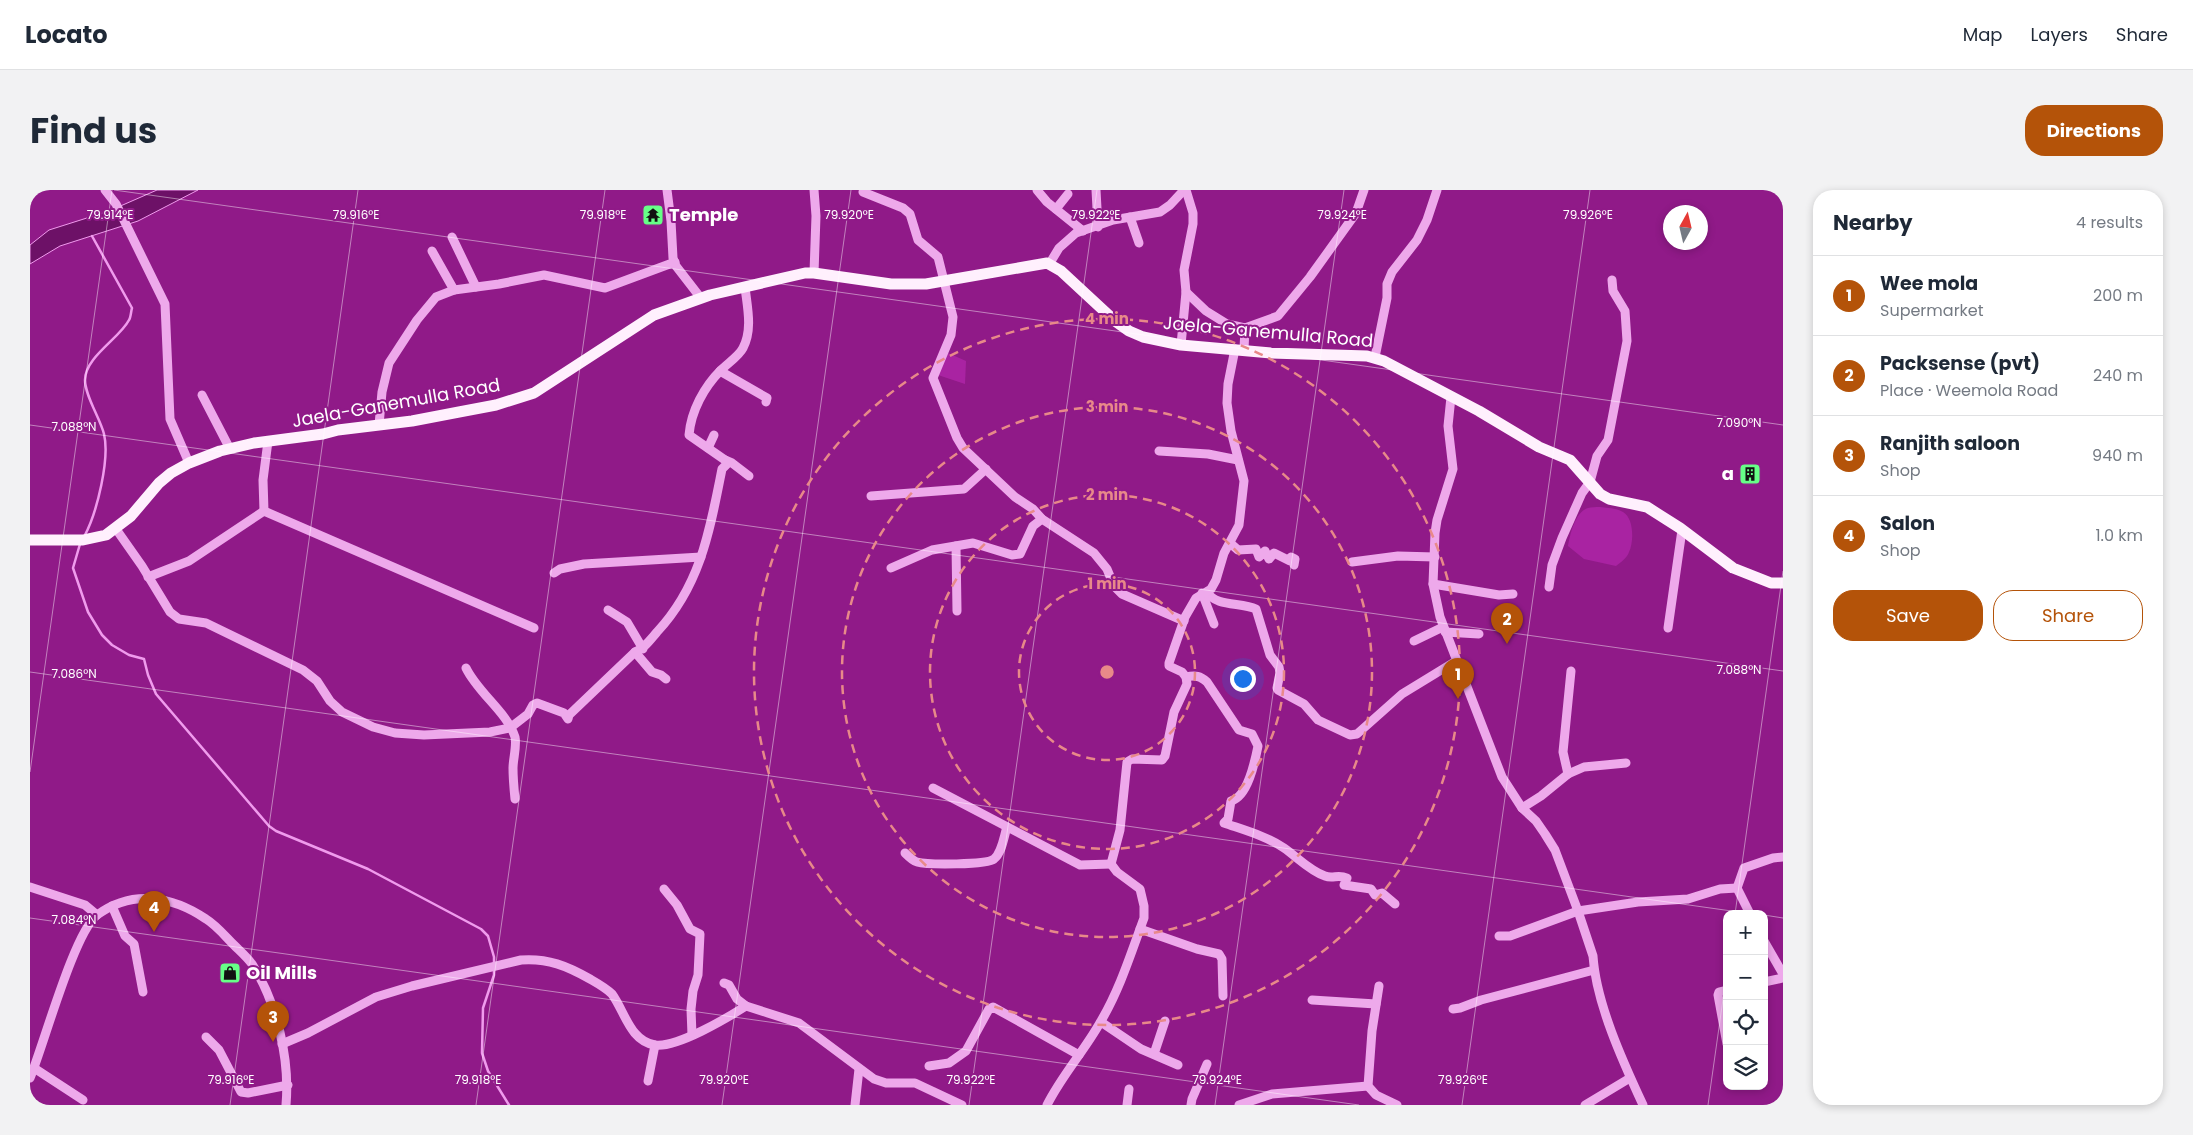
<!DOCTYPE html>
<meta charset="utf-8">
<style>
body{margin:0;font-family:Poppins,sans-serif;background:#f2f2f3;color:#1f2937}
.controls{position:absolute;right:15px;bottom:15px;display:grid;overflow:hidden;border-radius:10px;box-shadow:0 2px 8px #0003}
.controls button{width:45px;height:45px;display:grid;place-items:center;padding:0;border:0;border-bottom:1px solid #e0e1e3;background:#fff;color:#1f2937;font:25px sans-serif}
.compass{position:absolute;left:1633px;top:15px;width:45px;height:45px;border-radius:50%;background:#fff;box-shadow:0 2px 8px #0003;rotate:8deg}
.you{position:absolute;left:1212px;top:488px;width:18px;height:18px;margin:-12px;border:4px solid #fff;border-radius:50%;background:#1a73e8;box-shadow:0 0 0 8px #1a73e833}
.badge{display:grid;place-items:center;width:32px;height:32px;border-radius:50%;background:#b45309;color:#fff;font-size:16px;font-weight:700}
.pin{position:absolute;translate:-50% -41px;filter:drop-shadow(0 1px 2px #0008)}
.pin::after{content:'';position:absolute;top:26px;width:18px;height:15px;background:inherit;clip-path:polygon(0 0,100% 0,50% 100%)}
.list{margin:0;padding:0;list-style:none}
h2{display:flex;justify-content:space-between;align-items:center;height:65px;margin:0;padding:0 20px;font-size:21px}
h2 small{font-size:16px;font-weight:400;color:#747a83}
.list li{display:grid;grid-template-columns:32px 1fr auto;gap:15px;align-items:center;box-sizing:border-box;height:80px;padding:0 20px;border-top:1px solid #e0e1e3}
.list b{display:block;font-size:19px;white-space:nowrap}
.list p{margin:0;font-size:16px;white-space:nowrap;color:#747a83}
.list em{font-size:16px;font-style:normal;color:#747a83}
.actions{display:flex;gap:10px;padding:15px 20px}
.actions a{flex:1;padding:11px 0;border:1px solid #b45309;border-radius:20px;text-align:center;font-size:18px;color:#b45309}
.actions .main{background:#b45309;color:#fff}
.icon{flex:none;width:28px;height:28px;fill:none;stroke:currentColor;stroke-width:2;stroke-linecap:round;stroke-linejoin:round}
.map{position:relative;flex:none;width:1753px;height:915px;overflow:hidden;border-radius:20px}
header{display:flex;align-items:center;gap:30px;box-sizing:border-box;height:70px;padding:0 25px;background:#fff;border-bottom:1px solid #e0e1e3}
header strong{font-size:24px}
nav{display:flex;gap:28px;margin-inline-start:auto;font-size:18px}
.intro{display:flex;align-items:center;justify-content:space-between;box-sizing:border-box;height:120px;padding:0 30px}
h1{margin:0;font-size:35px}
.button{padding:12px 22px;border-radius:20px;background:#b45309;color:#fff;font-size:18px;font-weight:700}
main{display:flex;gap:30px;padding:0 30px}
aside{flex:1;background:#fff;border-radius:20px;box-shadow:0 2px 8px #0003}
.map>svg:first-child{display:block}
.green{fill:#a923a2}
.water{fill:#6d1167;stroke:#f09bed}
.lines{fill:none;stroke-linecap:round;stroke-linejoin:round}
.stream{stroke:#f09bed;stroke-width:2.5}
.minor{stroke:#eea9eb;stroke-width:9}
.major{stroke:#fff0fd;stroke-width:11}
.ticks{fill:none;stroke:#fff;stroke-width:1;stroke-opacity:0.45}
.ring{fill:none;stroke:#e88989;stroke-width:2.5;stroke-dasharray:9 6}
.labels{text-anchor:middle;stroke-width:4;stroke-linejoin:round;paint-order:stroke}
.poi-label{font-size:18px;font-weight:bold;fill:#fff;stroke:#901a88;text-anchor:start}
.street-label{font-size:18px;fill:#fff;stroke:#901a88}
.ticks-label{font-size:12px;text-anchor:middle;fill:#fff;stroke:#901a88;stroke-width:4;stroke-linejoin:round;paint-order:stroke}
.centre{fill:#e88989;stroke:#901a88;stroke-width:2.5}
.ring-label{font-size:15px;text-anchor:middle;font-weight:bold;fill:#e88989;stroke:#901a88;stroke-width:4;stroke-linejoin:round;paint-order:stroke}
</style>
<header>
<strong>Locato</strong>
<nav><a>Map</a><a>Layers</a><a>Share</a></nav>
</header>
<div class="intro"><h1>Find us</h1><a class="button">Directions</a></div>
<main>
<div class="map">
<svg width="1753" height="915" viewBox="0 0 1753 915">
<rect width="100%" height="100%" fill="#901a88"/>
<g class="green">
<polygon points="918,163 936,171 935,194 908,185"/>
<path d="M1570 317C1576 318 1587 318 1593 322 1604 328 1604 352 1599 362 1597 368 1591 372 1586 376L1554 369 1538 356C1540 345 1545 322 1558 318 1561 317 1566 317 1570 317Z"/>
</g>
<polygon class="water" points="127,0 168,0 108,31 30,56 0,74 0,55 19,40 79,21"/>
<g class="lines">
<g class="stream">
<path d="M55 345C67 322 80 269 74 244 70 228 55 206 55 190 55 167 90 148 99 130 101 127 101 121 102 118L62 46"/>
<polyline points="50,354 43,378 58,422 72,445 82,455 99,465 114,469 118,485 126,504 239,636 246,641 338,679 451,739 458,746 464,767 464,785 453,818 452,863 458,881 479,915"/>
</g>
<g class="minor">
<polyline points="75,0 86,14 135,114 140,229 159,273"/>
<polyline points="637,0 641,31 643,68 646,76 670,107"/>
<polyline points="1007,0 1017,12 1053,41"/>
<polyline points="1066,0 1068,37"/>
<polyline points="833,2 873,18 880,24 888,50 908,67 923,127 921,145 903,188 927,248 933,258 985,307 1003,319 1012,329 1064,363 1077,379 1084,396 1092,404 1154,431"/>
<polyline points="1026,19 1038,4"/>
<polyline points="1100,27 1109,53"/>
<polyline points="422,47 446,97"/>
<polyline points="402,61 424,100"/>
<polyline points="1020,73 1029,58 1046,43 1083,30 1130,22 1140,15 1154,0"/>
<polyline points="784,83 786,26 784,0"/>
<polyline points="1156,102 1176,121 1197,134 1215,138 1248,126 1280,87 1326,23 1334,0"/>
<polyline points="1151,155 1156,102 1154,80 1163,34 1163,23 1156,0"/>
<polyline points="1214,159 1215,138"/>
<polyline points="1345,167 1357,108 1357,94 1362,82 1387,50 1397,30 1407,0"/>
<polyline points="690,181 737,208 736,212"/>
<polyline points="172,205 200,259"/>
<path d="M1421 207 1418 236 1423 279 1407 330 1405 343 1403 394 1410 427 1472 587 1492 618 1506 631 1515 644 1525 660 1548 721 1563 766C1566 813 1593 872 1613 915"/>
<polyline points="349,235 352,202 359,173 387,130 406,107 424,100 469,94 514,85 575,98 645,72"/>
<polyline points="238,251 233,290 234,321 504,438"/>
<polyline points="678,258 684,245"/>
<polyline points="1129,261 1178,264 1208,270"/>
<polyline points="695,270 702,273 719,286"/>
<polyline points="841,306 934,299 956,279"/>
<path d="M86 339 112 376 140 422 149 429 176 433 273 480 287 491 300 511 312 522 343 537 365 543 394 545 460 542 480 538 498 524 503 515 507 513 534 523 538 529 539 525 605 462C615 458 620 450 627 442 671 395 680 339 692 279L697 274 695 270 659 245C661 221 674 197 691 180 698 173 709 166 713 158 723 139 717 116 715 97"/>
<polyline points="1200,353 1208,360 1226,359 1229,367 1235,361 1239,369 1244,363 1260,371 1261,367 1265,369 1264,375"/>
<polyline points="926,356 927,421"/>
<polyline points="1322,372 1368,366 1405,367"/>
<polyline points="861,378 902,360 943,353 982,365 990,364 1003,336 1012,329"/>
<polyline points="524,383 530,379 554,374 671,367"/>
<polyline points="118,387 159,371 234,321"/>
<polyline points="1403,394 1469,405 1483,404"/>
<polyline points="1519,397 1522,375 1532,348 1552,303 1560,292 1567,266 1578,250 1597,151 1595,121 1583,101 1582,90"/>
<path d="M1177 402C1186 417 1211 412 1226 419L1240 465 1249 477 1250 483 1247 498 1248 500 1274 514 1288 530 1320 545 1327 544 1372 504 1426 471"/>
<polyline points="1172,403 1184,434"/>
<polyline points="578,420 597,432 613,459"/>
<polyline points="1638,438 1652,340"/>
<polyline points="1415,442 1449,444"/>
<polyline points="1384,451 1413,437"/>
<polyline points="605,462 622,482 631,485 636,489"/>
<path d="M436 478C448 503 477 522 485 547 487 556 483 569 483 578 483 588 484 599 485 609"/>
<path d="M1156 487C1166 485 1170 486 1177 492L1209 540 1222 544 1228 556C1225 571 1218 607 1201 611L1198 629 1194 633C1214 640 1236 646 1254 658 1267 667 1280 681 1295 686 1303 689 1308 684 1317 688L1314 695 1341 699 1345 705 1352 703 1365 714"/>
<polyline points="1538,584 1533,562 1541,481"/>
<polyline points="903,598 1050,675 1081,674"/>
<polyline points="1492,618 1511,606 1538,584 1554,577 1596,573"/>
<path d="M875 663C878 666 883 671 887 672 897 675 957 675 964 669 972 663 974 646 977 637"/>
<polyline points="0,697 55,715 67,725"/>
<polyline points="634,699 647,715 660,739 670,744 668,785 663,801 661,819 662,845"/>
<polyline points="82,716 95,746 104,754 113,802"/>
<polyline points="1720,724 1707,698 1714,678 1743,668 1753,667"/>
<polyline points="1110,739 1167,759 1189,764 1192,769 1193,806"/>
<polyline points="1469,746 1480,746 1548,721 1608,712 1658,709 1690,699 1707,698"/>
<polyline points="1734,751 1753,784"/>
<polyline points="1734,792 1753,788"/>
<polyline points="694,793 699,795 707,809 716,816 769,833 844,889 856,893 885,893 932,915"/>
<polyline points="1349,796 1342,841 1338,896 1346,905 1367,915"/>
<polyline points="1697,800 1689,802 1688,805 1697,854"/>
<polyline points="1282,810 1346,814"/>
<polyline points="1423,819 1430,818 1451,810 1564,780"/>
<polyline points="1071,832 1111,859 1148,875"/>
<polyline points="176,847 189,860 211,902 218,903 258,895"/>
<path d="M252 854 278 843 346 807 382 796 491 770C518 768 537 776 560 789 567 793 576 798 582 804 595 822 600 851 625 855 647 858 697 828 716 816"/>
<polyline points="1124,864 1135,831"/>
<polyline points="899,876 919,873 936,861 959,819 963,817 1049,865"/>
<polyline points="4,878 53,910"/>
<path d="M0 888C14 854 44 743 67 725 102 699 142 706 176 729 186 735 195 746 204 755 210 761 217 767 222 774 247 813 260 869 256 915"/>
<polyline points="618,891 625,855"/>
<polyline points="825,915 829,879"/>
<path d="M1017 915C1032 885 1055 860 1071 831 1090 799 1101 763 1114 728V716L1110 699 1087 682 1081 674 1090 640 1097 572 1102 569 1132 570 1135 566 1144 522 1157 494 1156 487 1152 482 1139 476V473L1155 427 1166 408 1181 399 1186 390 1194 363 1209 335 1214 291 1201 241 1197 213 1198 194 1205 159"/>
<polyline points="1097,915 1099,899"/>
<polyline points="1161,915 1162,909 1177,874"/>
<polyline points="1209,915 1242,904 1338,896"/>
<polyline points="1555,915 1600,888"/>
</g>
<polyline class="major" points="0,350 53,350 76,345 101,326 129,293 141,283 159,273 190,261 224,253 293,244 308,240 382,231 429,222 466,215 504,203 624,125 680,105 775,83 784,83 861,94 896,94 1017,73 1031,81 1085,131 1099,141 1113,147 1151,155 1241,163 1337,166 1354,171 1449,221 1509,257 1540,270 1570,304 1579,309 1617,317 1650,338 1703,378 1741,393 1753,393"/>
</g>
<path class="ticks" d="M84 0 1753 235M0 235 1753 481M0 482 1723 724M0 582 82 0M1705 724 1753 381M1734 725 1753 728M0 728 1329 915M200 915 328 0M446 915 575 0M692 915 821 0M939 915 1067 0M1185 915 1314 0M1432 915 1560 0M1678 915 1697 781"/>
<g class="ring">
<circle cx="1077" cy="482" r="88"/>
<circle cx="1077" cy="482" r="177"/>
<circle cx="1077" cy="482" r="265"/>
<circle cx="1077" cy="482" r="353"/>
</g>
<defs>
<g id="temple-square" transform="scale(1.125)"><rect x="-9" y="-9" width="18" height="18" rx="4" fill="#66ff87" stroke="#901a88"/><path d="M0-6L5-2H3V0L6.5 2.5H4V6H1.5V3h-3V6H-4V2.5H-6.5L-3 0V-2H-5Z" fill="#111"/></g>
<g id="building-square" transform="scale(1.125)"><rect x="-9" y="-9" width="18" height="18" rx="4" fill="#66ff87" stroke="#901a88"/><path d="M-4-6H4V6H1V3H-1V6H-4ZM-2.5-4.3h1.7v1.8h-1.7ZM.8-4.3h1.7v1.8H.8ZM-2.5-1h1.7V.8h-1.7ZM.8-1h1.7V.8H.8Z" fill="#111"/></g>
<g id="shop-square" transform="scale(1.125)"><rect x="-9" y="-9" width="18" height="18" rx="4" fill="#66ff87" stroke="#901a88"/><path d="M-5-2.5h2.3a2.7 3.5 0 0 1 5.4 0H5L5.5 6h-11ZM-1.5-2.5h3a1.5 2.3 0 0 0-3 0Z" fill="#111"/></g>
</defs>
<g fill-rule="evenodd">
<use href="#temple-square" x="623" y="25"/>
<use href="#building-square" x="1720" y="284"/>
<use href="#shop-square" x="200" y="783"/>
</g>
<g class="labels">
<g class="poi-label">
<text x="639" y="31">Temple</text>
<text x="1704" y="290" text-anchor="end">a</text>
<text x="216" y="789">Oil Mills</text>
</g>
<g class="street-label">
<text transform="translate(1238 142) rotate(5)" y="6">Jaela-Ganemulla Road</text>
<text transform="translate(366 213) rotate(-10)" y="6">Jaela-Ganemulla Road</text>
</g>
</g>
<g class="ticks-label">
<text x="80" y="29">79.914°E</text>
<text x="326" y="29">79.916°E</text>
<text x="573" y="29">79.918°E</text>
<text x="819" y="29">79.920°E</text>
<text x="1066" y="29">79.922°E</text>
<text x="1312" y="29">79.924°E</text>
<text x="1558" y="29">79.926°E</text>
<text x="1709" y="237">7.090°N</text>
<text x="44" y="241">7.088°N</text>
<text x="1709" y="484">7.088°N</text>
<text x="44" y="488">7.086°N</text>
<text x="44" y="734">7.084°N</text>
<text x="201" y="894">79.916°E</text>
<text x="448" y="894">79.918°E</text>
<text x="694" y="894">79.920°E</text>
<text x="941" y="894">79.922°E</text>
<text x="1187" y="894">79.924°E</text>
<text x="1433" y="894">79.926°E</text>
</g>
<circle cx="1077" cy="482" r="8" class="centre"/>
<g class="ring-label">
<text x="1077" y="134">4 min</text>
<text x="1077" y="222">3 min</text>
<text x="1077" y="310">2 min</text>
<text x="1077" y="399">1 min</text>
</g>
</svg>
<div class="controls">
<button>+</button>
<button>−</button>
<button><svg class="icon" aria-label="locate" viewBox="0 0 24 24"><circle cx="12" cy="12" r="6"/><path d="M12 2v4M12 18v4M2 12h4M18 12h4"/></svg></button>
<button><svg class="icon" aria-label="layers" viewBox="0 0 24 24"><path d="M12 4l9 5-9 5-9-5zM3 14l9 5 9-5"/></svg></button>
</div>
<svg class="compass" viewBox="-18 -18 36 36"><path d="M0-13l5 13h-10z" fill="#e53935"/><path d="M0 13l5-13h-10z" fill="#747a83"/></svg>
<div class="you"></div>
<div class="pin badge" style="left:1428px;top:509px">1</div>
<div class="pin badge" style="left:1477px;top:454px">2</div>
<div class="pin badge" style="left:243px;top:852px">3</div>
<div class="pin badge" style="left:124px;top:742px">4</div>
</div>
<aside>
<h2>Nearby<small>4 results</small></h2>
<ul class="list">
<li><span class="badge">1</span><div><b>Wee mola</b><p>Supermarket</p></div><em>200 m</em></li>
<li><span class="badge">2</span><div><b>Packsense (pvt)</b><p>Place · Weemola Road</p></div><em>240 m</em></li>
<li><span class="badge">3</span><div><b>Ranjith saloon</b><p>Shop</p></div><em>940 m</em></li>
<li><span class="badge">4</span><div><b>Salon</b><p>Shop</p></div><em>1.0 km</em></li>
</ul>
<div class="actions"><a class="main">Save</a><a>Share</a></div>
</aside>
</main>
